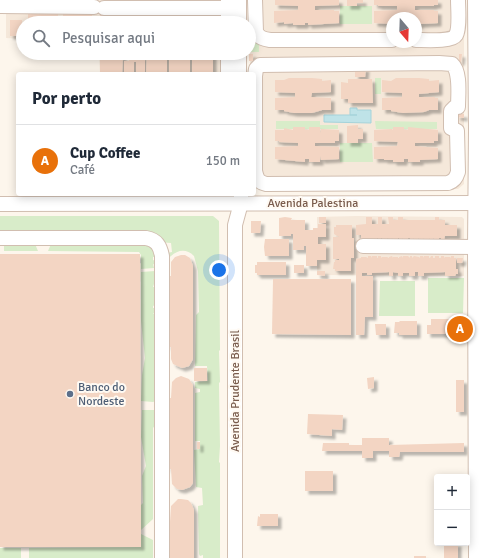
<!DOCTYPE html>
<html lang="pt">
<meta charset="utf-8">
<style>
body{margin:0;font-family:Signika,sans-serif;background:#f2f2f3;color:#1f2937}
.controls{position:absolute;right:12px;bottom:12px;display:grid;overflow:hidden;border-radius:4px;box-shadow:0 2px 10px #0003}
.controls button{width:36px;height:36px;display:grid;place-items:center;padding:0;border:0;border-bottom:1px solid #e0e1e3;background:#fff;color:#1f2937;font:20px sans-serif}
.compass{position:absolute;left:386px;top:12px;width:36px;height:36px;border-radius:50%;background:#fff;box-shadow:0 2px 10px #0003;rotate:161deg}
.you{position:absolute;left:219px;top:270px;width:14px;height:14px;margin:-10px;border:3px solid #fff;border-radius:50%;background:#1a73e8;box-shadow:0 0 0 6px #1a73e833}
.badge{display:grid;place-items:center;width:26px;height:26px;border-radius:50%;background:#ea580c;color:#fff;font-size:13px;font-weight:700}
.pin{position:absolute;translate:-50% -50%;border:2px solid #fff;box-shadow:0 1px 4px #0006}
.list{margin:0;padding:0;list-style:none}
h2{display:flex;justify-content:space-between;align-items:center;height:52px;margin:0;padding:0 16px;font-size:17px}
h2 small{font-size:13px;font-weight:400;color:#747a83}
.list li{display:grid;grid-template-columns:26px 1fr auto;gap:12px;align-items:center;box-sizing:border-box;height:72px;padding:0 16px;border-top:1px solid #e0e1e3}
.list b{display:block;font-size:15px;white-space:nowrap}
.list p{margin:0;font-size:13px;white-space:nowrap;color:#747a83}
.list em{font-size:13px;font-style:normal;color:#747a83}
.icon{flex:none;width:22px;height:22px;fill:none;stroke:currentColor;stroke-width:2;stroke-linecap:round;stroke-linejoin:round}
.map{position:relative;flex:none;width:482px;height:558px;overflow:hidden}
.search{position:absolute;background:#fff;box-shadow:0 2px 10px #0003;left:16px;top:16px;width:240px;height:44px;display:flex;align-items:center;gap:10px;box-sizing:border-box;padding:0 14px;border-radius:22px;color:#747a83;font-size:15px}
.panel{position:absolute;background:#fff;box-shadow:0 2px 10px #0003;left:16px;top:72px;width:240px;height:124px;border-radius:4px}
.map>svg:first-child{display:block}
.residential{fill:#f5e8da;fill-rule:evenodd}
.green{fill:#d8ecc9}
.water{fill:#bfe3e8;stroke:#a5d3da}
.building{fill:#f3d5c3;filter:url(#shadow)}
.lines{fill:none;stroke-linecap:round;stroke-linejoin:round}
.minor-casing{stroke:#d1beb0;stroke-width:16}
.minor{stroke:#fff;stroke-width:14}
.service-dot{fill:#5c6f8a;stroke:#fffaf3;stroke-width:1.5}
.labels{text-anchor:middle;stroke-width:4;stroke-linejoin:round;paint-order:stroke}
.street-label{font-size:12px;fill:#7a5c4d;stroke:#fffaf3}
.service-label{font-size:12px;fill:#4e5e75;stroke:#fffaf3;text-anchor:start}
</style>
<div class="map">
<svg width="482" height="558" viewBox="0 0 482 558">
<defs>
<filter id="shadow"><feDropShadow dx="3.5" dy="3.5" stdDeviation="1" flood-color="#0004"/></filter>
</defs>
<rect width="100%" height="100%" fill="#fdf6ec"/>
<g class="residential">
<polygon points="0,0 221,0 220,23 23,23 23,39 6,38 6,9"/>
<path d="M250 0H464V184L458 189H256L254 187V74H250ZM392 18H416V42H392Z"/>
<polygon points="99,53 220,53 220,74 100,74"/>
<polygon points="356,216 462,217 464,219 464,276 317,275 317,217"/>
</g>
<g class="green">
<rect x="340" y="6" width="32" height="18"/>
<polygon points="250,33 259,43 259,52 250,52"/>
<rect x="375" y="78" width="6" height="16"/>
<polygon points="276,121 320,121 320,125 338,125 338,129 276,129"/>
<polygon points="375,121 437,122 437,129 376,129"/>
<polygon points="340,143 372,143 373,162 340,162"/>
<path d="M0 216H213L219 221 220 350 219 351 220 382 219 383 220 446 219 462 220 463V558H203V555L200 556 199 554 198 506 203 505 202 488 196 487 194 450 200 449V441H195V393L200 392V389L195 388V382L208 381 207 366H195L196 315 199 312 198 271 194 256C185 247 175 251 168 259L167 253 172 252 171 243 0 231Z"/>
<polygon points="6,244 35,244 38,251 4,251 4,245"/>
<polygon points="51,244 149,245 154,250 154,253 155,252 155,257 153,257 153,260 155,261 155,265 153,264 154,268 141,269 141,255 139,252 48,251"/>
<polygon points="155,271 155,284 154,284 153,287 155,287 154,289 155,290 155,305 153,306 153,308 155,308 155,312 153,314 155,314 156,401 153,402 141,401 142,375 145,358 141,321 141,272"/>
<polygon points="428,278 464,278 463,313 428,313"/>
<polygon points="380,281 415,281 415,316 379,316"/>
<polygon points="142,410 155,410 155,425 153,428 153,519 141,530 141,505 143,503 142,476 146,466 141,437"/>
<polygon points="141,534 153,540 153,558 29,558 29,548 141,547"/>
<rect x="0" y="548" width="21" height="10"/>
</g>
<polygon class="water" points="350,108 357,108 357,110 371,110 371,123 324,122 324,115 357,115 350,115"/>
<g class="building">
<polygon points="275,0 339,0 339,5 315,6 315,10 334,10 334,11 339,11 339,23 308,25 308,23 305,23 305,25 293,25 293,23 284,24 284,22 274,23 274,11 298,10 298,6 275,5"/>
<polygon points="347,0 363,0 363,3 357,3 357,6 347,6"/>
<polygon points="374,0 438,0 438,5 434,5 434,6 415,6 415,10 434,10 434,11 438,11 438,23 420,24 420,20 420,25 416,25 416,18 392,18 392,24 374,23 374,11 397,10 397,6 378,6 378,5 374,5"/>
<polygon points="36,11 49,11 49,14 58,14 58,23 28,23 28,14 36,14"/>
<polygon points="71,11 84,11 84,14 92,14 92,23 63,23 63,14 70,14"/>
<polygon points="106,14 123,14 123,23 100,23 100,15 106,15"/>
<polygon points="157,14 168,15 168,23 146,23 146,21 152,22 152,16 157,16"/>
<polygon points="184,14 202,15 202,14 212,14 213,23 184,23"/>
<polygon points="128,15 134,15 134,18 138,18 138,15 145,15 145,23 124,23 124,21 128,21"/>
<polygon points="10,20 22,20 23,36 10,36"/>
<polygon points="100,53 111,53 111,55 123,56 122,74 100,74"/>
<polygon points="127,53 134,53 134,56 145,56 145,74 136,74 136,62 134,62 134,74 124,74 124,61 129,61 129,56 127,57"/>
<polygon points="147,53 167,53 167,74 146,74"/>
<polygon points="169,53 179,53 179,55 190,55 190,53 213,53 213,74 192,74 192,60 190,60 190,74 169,74"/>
<rect x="249" y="54" width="4" height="7"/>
<polygon points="459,54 462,54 461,62 459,62"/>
<polygon points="355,68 366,68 365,77 355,77"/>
<polygon points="289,78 312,78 322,79 322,81 331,80 331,92 312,93 311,97 331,98 331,110 322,110 312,113 294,113 284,111 284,110 275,110 275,98 295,97 295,93 275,92 275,80 284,80"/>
<polygon points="396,78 419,78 429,79 429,81 439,80 439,92 419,94 419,97 435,97 435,98 438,98 438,110 429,110 424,112 403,113 391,111 391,110 382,110 382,98 402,97 402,93 382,92 382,80 391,81"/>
<polygon points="348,79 372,79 373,103 348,103 348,99 341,99 341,82 348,83"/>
<polygon points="457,114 464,114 464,118 457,117"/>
<polygon points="358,125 358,129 363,129 363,139 358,139 358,143 347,143 347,126"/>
<polygon points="293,127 305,127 305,130 309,130 309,127 320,127 320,133 321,129 339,130 339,141 335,141 335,143 315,143 315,146 339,147 339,159 321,160 320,156 320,162 309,162 309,159 305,159 305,162 275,159 275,147 298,146 298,143 279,142 279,141 275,141 275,130 284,130 284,128 293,130"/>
<polygon points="393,127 404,127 404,130 408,130 408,127 438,130 438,141 434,141 434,143 415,143 415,146 438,148 438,159 420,160 420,162 408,162 408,159 404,159 404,162 393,162 393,160 384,160 384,159 374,159 374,147 397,146 398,142 374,141 374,130 392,129 393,130"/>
<polygon points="285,217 292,218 291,220 305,220 305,230 313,230 313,228 318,228 318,224 326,224 326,237 318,237 318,244 326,244 326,260 317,260 317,266 306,266 306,246 304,246 304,250 293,250 293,234 291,234 291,236 279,236 279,218"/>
<rect x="319" y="217" width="7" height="6"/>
<polygon points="366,217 372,217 372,224 378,224 378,217 382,217 382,224 389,224 388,217 393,217 393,220 398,220 398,217 403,217 403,220 435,220 435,217 439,217 439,220 445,220 445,225 457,225 457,236 445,236 444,240 441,240 441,238 439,238 439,240 434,239 433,238 433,240 430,240 430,238 429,240 424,240 424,238 423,240 420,240 418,238 418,240 414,240 414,238 413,240 410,240 410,238 408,238 408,240 403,240 403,238 402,240 399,240 399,238 398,238 398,240 393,240 392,238 391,240 387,238 387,240 382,240 382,238 381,238 381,240 378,240 378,238 377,238 377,240 372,240 372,238 371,240 367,240 368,238 366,240 361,240 361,235 356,235 356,225 366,224"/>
<polygon points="251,221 261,221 260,233 251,233"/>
<polygon points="336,225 352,225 352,238 354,238 354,258 351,258 351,271 335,271 335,269 333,269 334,262 335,262 335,260 339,260 339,259 333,259 333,237 339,237 334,234 334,227 336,227"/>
<polygon points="265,239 289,239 289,256 265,256 264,247"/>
<polygon points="0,254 140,254 141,547 0,547"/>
<polygon points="181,255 185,255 190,258 193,266 193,359 189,366 182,368 173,364 171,359 171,347 168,347 168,276 171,276 171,262 175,257"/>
<polygon points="368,256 371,256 371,258 372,256 377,256 377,258 378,258 378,256 381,256 381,258 382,257 387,257 389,258 389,257 392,256 393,258 393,257 398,257 398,258 399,258 399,257 402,256 403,258 403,256 408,256 410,258 410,256 412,256 412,258 414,256 419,257 420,258 420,256 423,256 423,258 424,256 429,256 429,258 430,258 431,256 433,256 433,258 435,258 435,256 439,256 439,258 441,258 441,256 444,256 444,258 445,257 450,257 451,258 451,256 454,256 454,258 456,258 456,269 458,269 458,274 456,274 455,276 445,276 445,272 424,273 424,276 418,276 418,272 415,272 415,276 409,276 409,273 403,273 403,276 398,276 398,273 393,272 393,276 389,276 389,272 372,273 372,275 367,275 367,273 362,273 362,276 373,276 373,317 365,317 364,335 356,335 356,259 361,258 361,257 366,257 368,258"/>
<polygon points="457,258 463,258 462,263 457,263"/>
<polygon points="257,262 286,262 286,275 257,275 257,273 255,273 255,265 257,265"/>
<rect x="294" y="265" width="10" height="8"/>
<polygon points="317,271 325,271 325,276 317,275"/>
<polygon points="273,279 351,279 351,335 272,334"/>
<polygon points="431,319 461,319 461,335 453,335 453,334 427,334 427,325 431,325"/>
<polygon points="400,321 417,321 417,335 399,335 399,333 394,333 395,322 399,322"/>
<polygon points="375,324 386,324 386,335 376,335"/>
<rect x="194" y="368" width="13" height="13"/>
<polygon points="181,376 189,379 193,385 193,483 190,487 182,490 177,489 172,484 171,469 168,469 168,398 171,398 172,382 176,378"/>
<polygon points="374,377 374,388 368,389 367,378"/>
<rect x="456" y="380" width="8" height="32"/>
<polygon points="308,414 343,415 342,430 332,429 332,436 307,434"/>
<polygon points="362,438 389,438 389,445 464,443 464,452 400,452 399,457 389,457 389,451 373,451 373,458 362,458 362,451 322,451 323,443 349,443 349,445 362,445"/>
<rect x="197" y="442" width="3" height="7"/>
<rect x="305" y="471" width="28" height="20"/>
<polygon points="178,499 181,499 188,500 191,503 194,510 194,558 168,558 168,522 170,522 171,506"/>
<polygon points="260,514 278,514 278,526 257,526 258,516 260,517"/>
<rect x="444" y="543" width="14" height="15"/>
<rect x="414" y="556" width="12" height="2"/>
</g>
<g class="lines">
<g class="minor-casing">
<g id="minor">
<polyline points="239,0 239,23"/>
<path d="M255 0 256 32C259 38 264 39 270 40H392"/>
<polyline points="475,0 476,131 475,247 476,558"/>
<polyline points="0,6 94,7"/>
<polyline points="104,8 239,8"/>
<polyline points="228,23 228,0"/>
<path d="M416 40C425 40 452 42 456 35 460 28 458 8 458 0"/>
<polyline points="228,53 228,74"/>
<polyline points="239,53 239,74"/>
<path d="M439 63 452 64C461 72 458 95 458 107H455L451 111V128L457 131 458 172C456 178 454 181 448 183L266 184C258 182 257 179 255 171V76L256 69 260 65Z"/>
<polyline points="0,204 482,203"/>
<path d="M0 238H146C157 240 160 246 162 256V558"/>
<polyline points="363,246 475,247"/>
<polyline points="235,558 235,225 241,203 241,194"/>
</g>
</g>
<use href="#minor" class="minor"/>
</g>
<circle class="service-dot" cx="70" cy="394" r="4"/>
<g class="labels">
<g class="street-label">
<text x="313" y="207">Avenida Palestina</text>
<text transform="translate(235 391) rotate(-90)" y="4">Avenida Prudente Brasil</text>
</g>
<g class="service-label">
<text x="78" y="391">Banco do<tspan x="78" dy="14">Nordeste</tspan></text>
</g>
</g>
</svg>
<div class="controls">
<button>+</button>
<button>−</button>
</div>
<svg class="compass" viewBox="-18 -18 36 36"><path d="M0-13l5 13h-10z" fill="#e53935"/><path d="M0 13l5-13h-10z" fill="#747a83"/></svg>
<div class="you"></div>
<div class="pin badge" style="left:460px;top:329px;background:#e8710a">A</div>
<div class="search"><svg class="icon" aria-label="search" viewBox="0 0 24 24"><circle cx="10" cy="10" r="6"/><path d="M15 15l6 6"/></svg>Pesquisar aqui</div>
<section class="panel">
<h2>Por perto<small></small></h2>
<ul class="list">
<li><span class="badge" style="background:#e8710a">A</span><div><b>Cup Coffee</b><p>Café</p></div><em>150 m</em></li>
</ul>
</section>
</div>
